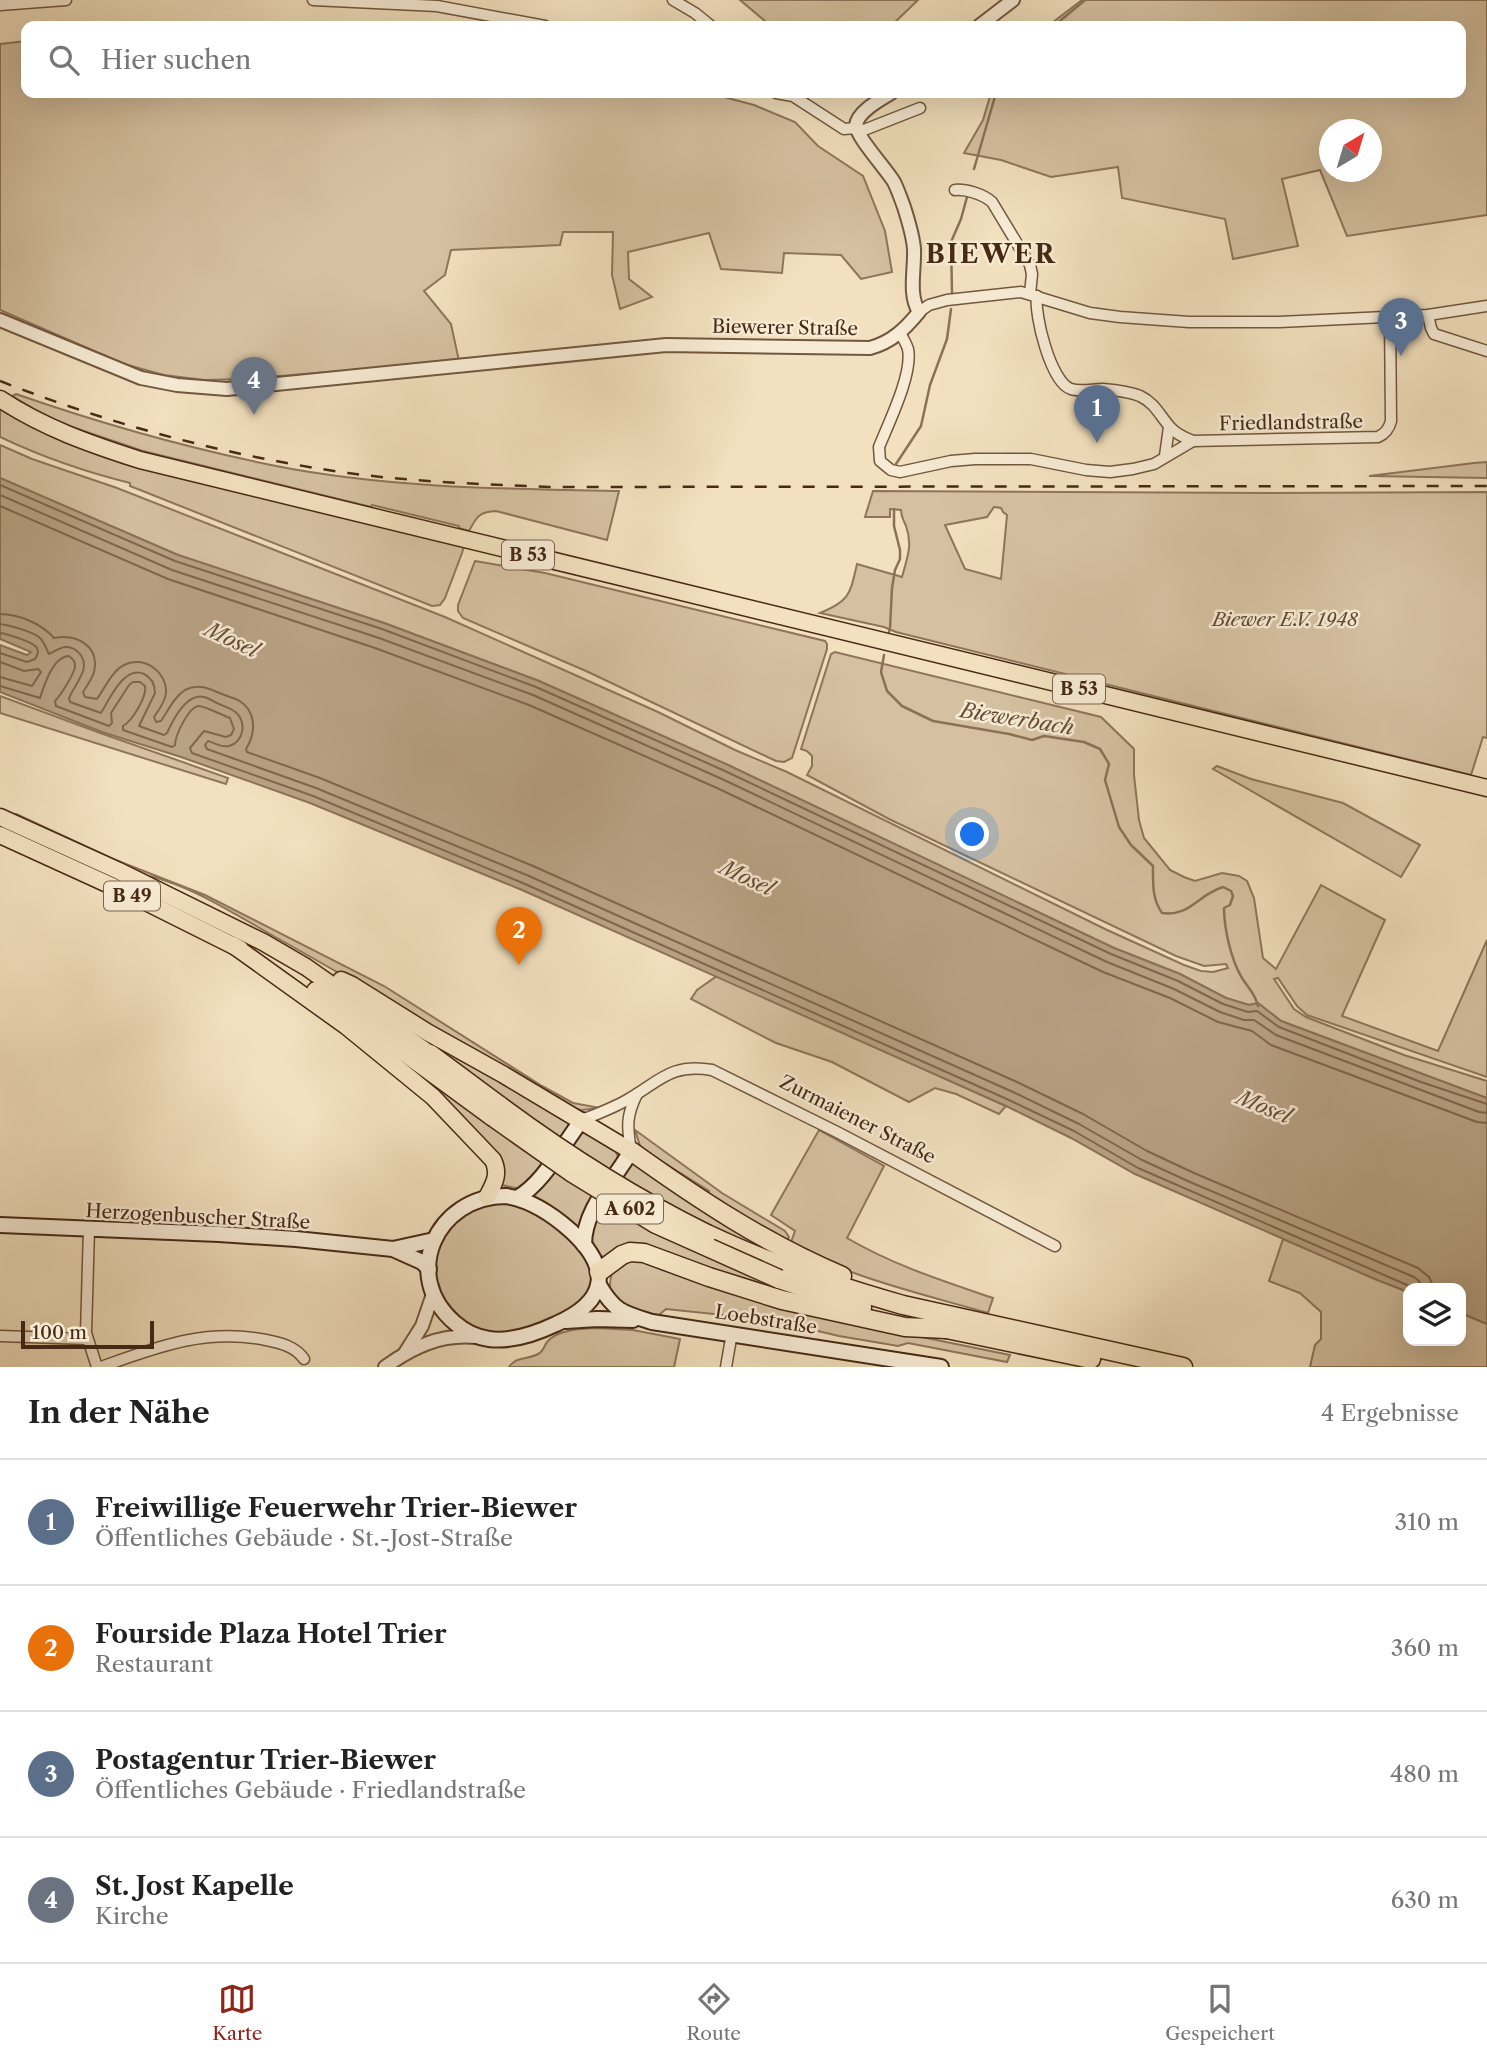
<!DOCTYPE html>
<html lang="de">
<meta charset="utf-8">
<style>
body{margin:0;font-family:"Libre Caslon Text",serif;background:#f6f6f6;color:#222}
.controls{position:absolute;right:21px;bottom:21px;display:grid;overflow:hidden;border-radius:14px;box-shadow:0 7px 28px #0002}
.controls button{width:63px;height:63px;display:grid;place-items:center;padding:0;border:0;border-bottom:2px solid #e0e0e0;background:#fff;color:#222;font:35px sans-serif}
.compass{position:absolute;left:1319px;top:119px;width:63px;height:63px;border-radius:50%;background:#fff;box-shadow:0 7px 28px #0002;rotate:38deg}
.scale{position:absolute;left:21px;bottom:18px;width:133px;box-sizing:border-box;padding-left:7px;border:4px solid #472914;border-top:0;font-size:19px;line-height:24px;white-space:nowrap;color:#472914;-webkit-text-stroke:5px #f7ebd5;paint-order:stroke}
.you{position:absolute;left:973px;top:835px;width:24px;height:24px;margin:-18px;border:5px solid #fff;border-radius:50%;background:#1a73e8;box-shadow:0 0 0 10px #1a73e833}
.badge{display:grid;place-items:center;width:46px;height:46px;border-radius:50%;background:#8f2418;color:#fff;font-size:23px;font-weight:700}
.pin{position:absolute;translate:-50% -58px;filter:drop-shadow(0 2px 4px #0008)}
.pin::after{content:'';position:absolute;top:37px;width:24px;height:21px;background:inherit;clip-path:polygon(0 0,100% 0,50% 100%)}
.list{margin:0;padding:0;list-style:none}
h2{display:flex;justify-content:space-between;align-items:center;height:91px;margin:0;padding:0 28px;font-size:30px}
h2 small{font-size:23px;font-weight:400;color:#767676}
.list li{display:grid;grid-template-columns:46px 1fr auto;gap:21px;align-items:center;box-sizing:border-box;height:126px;padding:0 28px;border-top:2px solid #e0e0e0}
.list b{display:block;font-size:26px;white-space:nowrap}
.list p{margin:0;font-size:23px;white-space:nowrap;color:#767676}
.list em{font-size:23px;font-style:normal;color:#767676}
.icon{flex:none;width:38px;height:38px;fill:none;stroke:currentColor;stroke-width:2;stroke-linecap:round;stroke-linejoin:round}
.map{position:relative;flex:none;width:1487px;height:1367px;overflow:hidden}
.search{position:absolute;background:#fff;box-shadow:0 7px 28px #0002;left:21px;right:21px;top:21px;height:77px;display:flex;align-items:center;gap:18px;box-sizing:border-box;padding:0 24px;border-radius:14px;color:#767676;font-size:26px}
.sheet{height:595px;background:#fff}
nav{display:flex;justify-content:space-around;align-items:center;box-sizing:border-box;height:98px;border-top:2px solid #e0e0e0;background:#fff;font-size:19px;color:#767676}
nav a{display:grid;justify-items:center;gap:4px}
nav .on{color:#8f2418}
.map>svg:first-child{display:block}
.green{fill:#d5c1a1;stroke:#8e755a;stroke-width:2;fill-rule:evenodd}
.water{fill:#b8a284;stroke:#8b7257;stroke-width:2}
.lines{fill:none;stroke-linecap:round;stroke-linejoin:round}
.shore{stroke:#80664c;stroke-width:2}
.stream{stroke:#8b7257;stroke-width:2.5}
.minor-casing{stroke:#72573e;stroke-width:13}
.tertiary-casing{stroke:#72573e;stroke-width:16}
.secondary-casing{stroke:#472914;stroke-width:18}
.primary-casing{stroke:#472914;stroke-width:19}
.motorway-casing{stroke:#472914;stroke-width:21}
.minor{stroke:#f7ebd5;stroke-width:10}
.tertiary{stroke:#f7ebd5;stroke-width:12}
.secondary{stroke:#f7ebd5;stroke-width:14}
.primary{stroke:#f2e0be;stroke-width:16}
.motorway{stroke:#f2e0be;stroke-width:18}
.rail{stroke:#472914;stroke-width:2.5;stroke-dasharray:12 12;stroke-linecap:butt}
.motorway-bridge-casing{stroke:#472914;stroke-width:21;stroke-linecap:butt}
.motorway-bridge{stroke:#f2e0be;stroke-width:18}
.labels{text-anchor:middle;stroke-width:5;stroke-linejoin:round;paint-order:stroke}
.shield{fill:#f7ebd5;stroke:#7c634e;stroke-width:2}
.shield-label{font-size:18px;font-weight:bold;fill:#472914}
.street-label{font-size:19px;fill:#472914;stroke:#f7ebd5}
.park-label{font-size:19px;font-style:italic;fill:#634730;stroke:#f7ebd5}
.water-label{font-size:21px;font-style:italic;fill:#694d36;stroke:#f7ebd5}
.district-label{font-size:26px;font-weight:bold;letter-spacing:2px;fill:#472914;stroke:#f7ebd5}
</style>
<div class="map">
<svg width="1487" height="1367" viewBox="0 0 1487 1367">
<rect width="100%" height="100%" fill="#f2e0be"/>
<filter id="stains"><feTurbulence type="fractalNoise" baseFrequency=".00286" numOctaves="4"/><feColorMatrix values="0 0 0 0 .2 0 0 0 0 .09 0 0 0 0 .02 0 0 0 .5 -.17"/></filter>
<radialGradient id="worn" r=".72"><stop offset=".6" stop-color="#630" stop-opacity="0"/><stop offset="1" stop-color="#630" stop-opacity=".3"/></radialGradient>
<g class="green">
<polygon points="740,0 918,0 891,26 771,26"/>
<path d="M1082 0H1487V215L1347 236 1320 170 1282 179 1298 246 1233 259 1225 219 1122 198 1118 167 1051 177 1001 160 964 153 983 120 991 93H1461V26H1048ZM1330 130H1372V172H1330Z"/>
<polygon points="26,41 26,93 709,93 754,105 795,122 818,146 863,176 885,231 892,272 861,279 841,255 784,253 782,273 721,269 709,233 628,252 629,279 652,297 620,309 612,275 613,232 563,232 560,245 451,250 445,275 424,291 451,324 459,361 244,379 204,380 164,375 124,364 0,310 0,44"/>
<path d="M16 394C99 423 184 447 271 465 385 488 503 489 619 491L607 540 496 511C479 512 477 516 469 531L459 528V526L372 505 371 507 143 451 54 421 12 396Z"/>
<path d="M0 409C40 432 78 448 122 463L464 546 462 553 445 598 440 605 432 606 130 486V483C85 472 42 457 0 437Z"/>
<polygon points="0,445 32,459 117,488 445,617 658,712 735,750 787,772 1105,929 1184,965 1201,971 1213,972 1228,968 1226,964 1204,966 1176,956 889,819 807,775 812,766 812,756 807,751 801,749 831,654 835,652 1101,717 1134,749 1134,775 1139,820 1144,838 1170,870 1184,877 1195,881 1222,873 1239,876 1247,881 1254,898 1263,958 1276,969 1321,885 1385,920 1342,1016 1438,1051 1487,940 1487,1077 1307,1015 1297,1006 1278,978 1274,979 1294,1009 1306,1017 1404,1055 1487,1081 1487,1098 1281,1021 1258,1003 1249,1005 1226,998 1180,974 1114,948 728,765 539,681 384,623 178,555 0,478"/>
<polygon points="1487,462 1487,478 1369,476 1474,463"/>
<path d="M873 491 1271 493 1487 492V738L1483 737 1471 775 896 632 884 627 820 613C850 601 850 594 857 564L902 577C907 558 913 546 906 526 903 519 901 517 901 510L890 509V517H865ZM994 507 1001 508 1003 512 1007 515 1001 579 965 569 945 525 987 517Z"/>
<polygon points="475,561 545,573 825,641 827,644 827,649 792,758 784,762 776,761 586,671 463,618 458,611 458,605"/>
<polygon points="0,696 103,734 228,778 226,784 0,713"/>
<polygon points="1217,766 1251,779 1343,803 1420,845 1401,877 1213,769"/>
<path d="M16 814 113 859 205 895 384 986 542 1086 573 1103 600 1108 581 1110 572 1108C473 1052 376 993 277 938 236 915 185 881 138 874L12 817Z"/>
<polygon points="717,976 1006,1106 999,1114 956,1094 935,1088 909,1102 832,1062 776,1043 691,999 697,990"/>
<path d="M304 990 361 997 572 1123C562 1137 538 1182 524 1188 517 1190 508 1186 501 1185L503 1170Z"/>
<polygon points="635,1130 722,1193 785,1231 789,1237 786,1243 708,1194 709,1191 645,1151 640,1146"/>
<path d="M819 1130 884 1166 847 1238C893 1265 943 1281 993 1298L988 1313C922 1294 852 1278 790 1245L795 1231 771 1215Z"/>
<polygon points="579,1133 590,1133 615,1149 618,1157 616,1165 579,1229 547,1203 532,1195"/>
<polygon points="631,1159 780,1256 769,1290 615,1250 603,1257 599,1255 591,1239 591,1223"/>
<polygon points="493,1202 514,1203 543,1216 575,1242 590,1260 594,1276 588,1297 553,1320 508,1334 486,1333 469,1326 445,1306 434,1275 436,1253 445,1232 467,1211"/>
<polygon points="1283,1239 1408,1292 1408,1341 1461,1341 1461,1313 1487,1324 1487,1367 1310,1367 1315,1345 1321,1339 1321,1312 1300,1293 1269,1281"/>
<path d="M637 1260 702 1284 774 1307 1010 1355 1007 1362 908 1343 898 1346 839 1336 771 1320 666 1309 659 1315C648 1313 635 1312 625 1307 605 1297 607 1277 619 1262Z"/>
<path d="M596 1328 633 1330 680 1339 674 1367H509C516 1356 527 1360 538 1354 544 1351 544 1345 548 1341 559 1329 582 1329 596 1328Z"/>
</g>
<polygon class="water" points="0,478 178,555 384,623 539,681 728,765 1114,948 1180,974 1226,998 1249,1005 1258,1003 1281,1021 1487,1098 1487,1324 1461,1313 1461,1288 1408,1288 1408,1292 1377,1280 1135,1174 1071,1138 1006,1106 522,890 310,803 181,757 102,732 0,692 0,645 27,655 31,652 0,639"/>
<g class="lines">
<g class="shore">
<polyline points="0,485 175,561 382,629 536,687 725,771 1111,954 1178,981 1223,1004 1248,1012 1257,1011 1279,1027 1421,1082 1487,1104"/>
<polyline points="0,495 172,570 379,638 533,695 722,779 1107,962 1174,989 1220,1012 1244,1020 1254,1020 1276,1035 1479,1112 1487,1113"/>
<polyline points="0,506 168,579 375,648 529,705 717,788 1103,972 1170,998 1218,1022 1252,1031 1271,1045 1477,1122 1487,1123"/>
<path d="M0 614C19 614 42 624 54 638 76 634 100 645 94 672 92 679 87 686 83 692L85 697 97 699C105 688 111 672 124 665 143 655 167 671 166 693 165 702 159 710 154 717L156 722 161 721C168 711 174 697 185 690 199 683 209 689 222 694 227 696 233 698 238 700 257 711 256 733 246 749L247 752 320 778 533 866 1017 1082 1083 1114 1147 1151 1194 1173 1418 1268 1429 1277 1434 1288"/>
<path d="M0 624C9 625 34 632 40 638 45 643 46 649 49 654 53 652 59 648 65 647 77 646 87 659 83 671 80 680 73 689 69 698L70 702 101 713C109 700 124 665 144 674 152 678 155 685 155 693L139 726 164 735 167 733C173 720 186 693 204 697 209 698 214 702 219 704 224 706 230 708 234 711 247 719 245 742 229 746 222 748 215 743 208 741L205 745 207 749 316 788 529 876 1013 1092 1079 1124 1142 1160 1190 1182 1414 1277 1419 1281 1423 1288"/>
<path d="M0 633C7 634 34 642 37 648 39 653 37 655 35 659L27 662 0 653"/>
<polyline points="0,662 24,671 38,669 41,672 32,686 0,677"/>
<path d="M0 686 40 698C44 686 53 656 69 656 73 660 75 660 75 666 75 673 60 696 55 701L56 706 109 726 112 723 111 713 129 685 133 682H140L145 686C147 697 132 721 123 726V730L172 747 175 745C175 736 188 708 198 706 203 705 224 716 230 718L234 729 231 735 226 737 204 731 190 748 192 753 313 796 525 884 1009 1100 1074 1131 1138 1168 1414 1288"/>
</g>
<g class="stream">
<polyline points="1054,26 1085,0"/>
<polyline points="974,169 996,93"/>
<polyline points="952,293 951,242 961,219 967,197"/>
<polyline points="896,464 921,426 930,385 947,339 951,309"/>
<polyline points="889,632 890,628 892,588 895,570 900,559 900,550 894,526 894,509"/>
<path d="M884 655 881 672 887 691 902 706 933 721 1009 734 1032 740 1044 736 1084 742 1100 749 1109 764 1105 780 1119 827 1131 845 1153 866C1153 883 1152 899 1162 913 1190 917 1197 895 1223 887L1231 891 1233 896 1230 905 1224 908C1224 928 1231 960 1242 978 1248 988 1255 993 1258 1006"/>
</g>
<g class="minor-casing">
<g id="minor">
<polyline points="313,0 437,6 545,26"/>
<polyline points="673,0 695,13 711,26"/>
<polyline points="0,5 66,0"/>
<polyline points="776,93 793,96 844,129 856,128 864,130 920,108"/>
<path d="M955 190C966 189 983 194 992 202L1030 265 1032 274 1030 294"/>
<path d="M1037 296C1034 315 1051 383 1071 389 1080 392 1093 389 1103 389 1114 390 1130 392 1140 396 1155 403 1160 416 1170 427 1176 434 1185 438 1193 441"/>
<polyline points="919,312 929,305 947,300 1021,292 1090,313 1120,317 1189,322 1279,322 1428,315 1487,306"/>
<polyline points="1428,315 1431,328 1434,334 1487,351"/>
<path d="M900 333C903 338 906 343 908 349 913 374 889 422 879 447L880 461 891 470 900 472 951 461 975 459H1031L1086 470 1110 472 1133 469 1154 464 1193 441 1378 437C1385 434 1389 429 1391 421L1390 316"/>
<polyline points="1165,456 1169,427"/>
<path d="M582 1120C597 1114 613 1108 627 1100 660 1081 671 1063 712 1070L837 1132 1055 1246"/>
<path d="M631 1151C627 1127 626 1116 637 1094"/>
<polyline points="89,1229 86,1333 97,1367"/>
<polyline points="0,1336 87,1339"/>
<path d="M101 1367C157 1347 205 1328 266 1340 280 1343 295 1346 304 1359"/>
<polyline points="726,1367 732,1333"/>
</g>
</g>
<g class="tertiary-casing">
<g id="tertiary">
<polyline points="979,26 1013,0"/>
<path d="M0 320 141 378 177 385 227 389 666 345 870 348C892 342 905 329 919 312 908 294 915 270 914 249 913 235 908 220 904 207 901 199 898 190 894 182 887 170 855 135 856 125 858 111 880 100 891 93"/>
<polyline points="405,1353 422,1326 433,1294"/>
<path d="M385 1367C413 1347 440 1334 475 1337"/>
</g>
</g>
<g class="secondary-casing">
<g id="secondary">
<path d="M506 1196C531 1200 552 1214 571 1231 612 1269 608 1301 556 1324 537 1333 511 1342 489 1339 476 1337 465 1332 455 1323 400 1276 436 1196 506 1196Z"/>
<path d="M517 1198C545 1182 562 1145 582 1120"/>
<polyline points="0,1225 219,1234 296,1239 393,1249 434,1240"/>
<path d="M584 1245C584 1208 614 1181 631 1151"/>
<polyline points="393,1249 422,1262 429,1269"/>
<path d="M599 1285C615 1312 623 1313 652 1322L941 1367"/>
<polyline points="566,1321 597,1319 633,1320"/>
</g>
</g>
<g class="primary-casing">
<g id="primary">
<path d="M0 399C44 428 90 444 140 460L1487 788"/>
<polyline points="0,817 119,871 263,942 306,967 430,1054"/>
<polyline points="0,835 136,897 240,949"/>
<path d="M233 945 346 1026 411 1079 433 1097 493 1160C500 1174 494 1184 487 1197"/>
<polyline points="341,980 352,985 427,1032 504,1075 631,1151"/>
</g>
</g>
<g class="motorway-casing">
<g id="motorway">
<polyline points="316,991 373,1029 493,1117"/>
<polyline points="430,1054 500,1106"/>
<path d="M631 1151C698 1199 766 1244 842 1276"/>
<path d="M707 1234C770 1264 836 1286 903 1305L1183 1367"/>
<polyline points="599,1272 622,1255 630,1252 644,1253 709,1277 782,1300 905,1327 946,1329"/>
<polyline points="779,1279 862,1307"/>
<polyline points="937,1327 1091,1359"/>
</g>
</g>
<use href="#minor" class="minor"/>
<use href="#tertiary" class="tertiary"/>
<use href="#secondary" class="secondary"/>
<use href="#primary" class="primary"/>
<use href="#motorway" class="motorway"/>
<path class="rail" d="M0 381C112 425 228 456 348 473 414 482 482 484 549 487L1487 486"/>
<g class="motorway-bridge-casing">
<g id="motorway-bridge">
<path d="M500 1106C566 1155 634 1198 707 1234"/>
<polyline points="493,1117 571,1172 656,1224 779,1279"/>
</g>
</g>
<use href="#motorway-bridge" class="motorway-bridge"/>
</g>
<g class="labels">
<g class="shield">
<rect x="502" y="540.5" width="52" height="29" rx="5"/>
<rect x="1053" y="674.5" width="52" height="29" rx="5"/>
<rect x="104" y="881.5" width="56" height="29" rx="5"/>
<rect x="597" y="1194.5" width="66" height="29" rx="5"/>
</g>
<g class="shield-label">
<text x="528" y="561">B 53</text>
<text x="1079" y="695">B 53</text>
<text x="132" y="902">B 49</text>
<text x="630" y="1215">A 602</text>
</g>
<g class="street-label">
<text transform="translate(785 327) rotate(1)" y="7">Biewerer Straße</text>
<text transform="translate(1291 422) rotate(-1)" y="7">Friedlandstraße</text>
<text transform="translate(858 1119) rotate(27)" y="7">Zurmaiener Straße</text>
<text transform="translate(198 1216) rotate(3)" y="7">Herzogenbuscher Straße</text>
<text transform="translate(766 1319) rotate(9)" y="7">Loebstraße</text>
</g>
<g class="park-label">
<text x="1285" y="626">Biewer E.V. 1948</text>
</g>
<g class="water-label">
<text transform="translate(232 640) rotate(25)" y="7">Mosel</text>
<text transform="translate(1017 719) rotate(9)" y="7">Biewerbach</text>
<text transform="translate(747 878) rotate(25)" y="7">Mosel</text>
<text transform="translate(1264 1107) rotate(22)" y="7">Mosel</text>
</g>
<g class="district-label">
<text x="991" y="263">BIEWER</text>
</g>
</g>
<rect width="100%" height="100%" filter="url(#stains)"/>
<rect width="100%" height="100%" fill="url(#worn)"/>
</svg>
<div class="controls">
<button><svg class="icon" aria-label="layers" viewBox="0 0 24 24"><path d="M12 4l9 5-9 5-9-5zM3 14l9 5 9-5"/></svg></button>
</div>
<svg class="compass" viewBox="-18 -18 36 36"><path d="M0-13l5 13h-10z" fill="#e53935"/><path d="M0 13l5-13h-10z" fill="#767676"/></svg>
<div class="scale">100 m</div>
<div class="you"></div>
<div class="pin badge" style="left:1097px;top:443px;background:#5c6f8a">1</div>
<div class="pin badge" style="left:519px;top:965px;background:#e8710a">2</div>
<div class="pin badge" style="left:1401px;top:356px;background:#5c6f8a">3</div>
<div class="pin badge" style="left:254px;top:415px;background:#6b7280">4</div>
<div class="search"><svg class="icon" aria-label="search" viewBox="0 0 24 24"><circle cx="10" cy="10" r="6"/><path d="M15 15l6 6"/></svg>Hier suchen</div>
</div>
<section class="sheet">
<h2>In der Nähe<small>4 Ergebnisse</small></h2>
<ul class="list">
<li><span class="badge" style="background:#5c6f8a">1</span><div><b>Freiwillige Feuerwehr Trier-Biewer</b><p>Öffentliches Gebäude · St.-Jost-Straße</p></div><em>310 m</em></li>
<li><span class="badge" style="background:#e8710a">2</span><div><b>Fourside Plaza Hotel Trier</b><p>Restaurant</p></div><em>360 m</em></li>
<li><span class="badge" style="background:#5c6f8a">3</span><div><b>Postagentur Trier-Biewer</b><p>Öffentliches Gebäude · Friedlandstraße</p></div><em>480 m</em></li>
<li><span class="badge" style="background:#6b7280">4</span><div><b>St. Jost Kapelle</b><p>Kirche</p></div><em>630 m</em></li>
</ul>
</section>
<nav>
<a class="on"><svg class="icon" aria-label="map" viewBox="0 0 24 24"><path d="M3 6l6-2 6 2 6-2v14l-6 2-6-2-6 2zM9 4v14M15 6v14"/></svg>Karte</a>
<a><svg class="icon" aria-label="directions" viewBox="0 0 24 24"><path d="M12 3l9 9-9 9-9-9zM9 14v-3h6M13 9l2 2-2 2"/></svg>Route</a>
<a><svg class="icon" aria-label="saved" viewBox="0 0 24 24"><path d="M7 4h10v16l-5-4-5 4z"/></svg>Gespeichert</a>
</nav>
